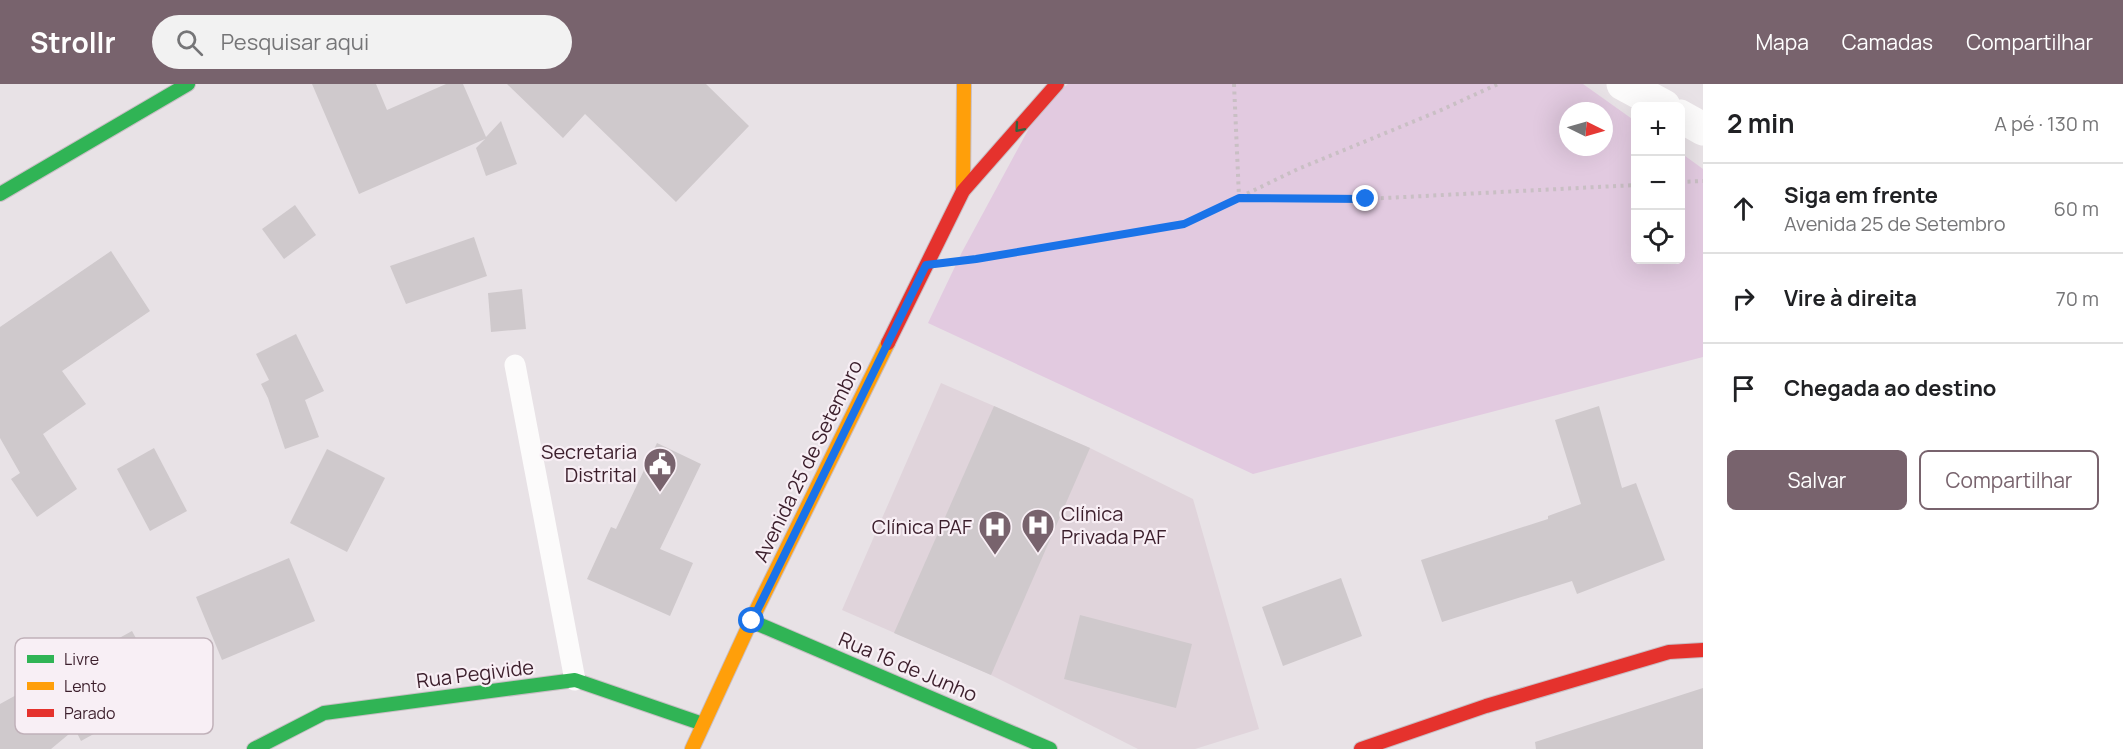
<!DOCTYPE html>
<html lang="pt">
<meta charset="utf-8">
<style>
body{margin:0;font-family:Manrope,sans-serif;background:#f2f2f2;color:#202124}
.controls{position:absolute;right:18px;top:18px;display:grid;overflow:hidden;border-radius:9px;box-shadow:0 6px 24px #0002}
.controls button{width:54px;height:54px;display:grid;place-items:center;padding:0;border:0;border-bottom:2px solid #e0e0e0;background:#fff;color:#202124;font:30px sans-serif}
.compass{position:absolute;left:1559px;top:18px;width:54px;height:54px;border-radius:50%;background:#fff;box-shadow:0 6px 24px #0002;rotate:95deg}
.stop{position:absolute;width:18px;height:18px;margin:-14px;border:4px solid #1a73e8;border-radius:50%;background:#fff}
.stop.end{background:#1a73e8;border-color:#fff;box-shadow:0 2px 6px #0008}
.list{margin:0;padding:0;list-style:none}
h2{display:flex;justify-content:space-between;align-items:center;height:78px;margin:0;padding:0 24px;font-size:26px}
h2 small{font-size:20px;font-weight:400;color:#757577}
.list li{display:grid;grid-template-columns:39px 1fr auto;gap:18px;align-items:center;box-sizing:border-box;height:90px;padding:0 24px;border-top:2px solid #e0e0e0}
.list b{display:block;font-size:22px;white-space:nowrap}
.list p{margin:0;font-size:20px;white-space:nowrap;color:#757577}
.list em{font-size:20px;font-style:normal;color:#757577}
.actions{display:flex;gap:12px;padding:18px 24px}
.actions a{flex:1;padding:14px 0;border:2px solid #78636d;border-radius:9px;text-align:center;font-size:21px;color:#78636d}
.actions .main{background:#78636d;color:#fff}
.icon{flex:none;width:33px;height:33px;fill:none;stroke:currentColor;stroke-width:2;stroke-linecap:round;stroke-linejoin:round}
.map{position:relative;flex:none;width:1703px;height:665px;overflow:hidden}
header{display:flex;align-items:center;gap:36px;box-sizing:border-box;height:84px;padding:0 30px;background:#78636d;color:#fff}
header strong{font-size:28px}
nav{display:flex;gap:33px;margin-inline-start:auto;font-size:21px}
.search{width:420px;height:54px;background:#f2f2f2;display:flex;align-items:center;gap:15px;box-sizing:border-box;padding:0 21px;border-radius:33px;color:#757577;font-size:22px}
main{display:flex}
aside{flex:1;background:#fff}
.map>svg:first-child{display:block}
.built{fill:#e0d4db}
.green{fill:#e2cae0;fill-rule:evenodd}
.building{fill:#cfc9cc}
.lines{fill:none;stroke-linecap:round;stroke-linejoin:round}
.fast-casing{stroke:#c8bec4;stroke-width:16}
.slow-casing{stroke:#c8bec4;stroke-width:16}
.jam-casing{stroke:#c8bec4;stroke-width:16}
.path{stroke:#c9bfc4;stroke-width:4;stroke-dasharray:3 4.5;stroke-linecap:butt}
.lane{stroke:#fcfbfb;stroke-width:21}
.street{stroke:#fcfbfb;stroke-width:33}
.fast{stroke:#30b455;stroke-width:14}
.slow{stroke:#ff9f0a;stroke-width:14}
.jam{stroke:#e5322d;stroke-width:14}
.oneway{stroke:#37623e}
.route{stroke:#1a73e8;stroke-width:8}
.labels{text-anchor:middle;stroke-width:4.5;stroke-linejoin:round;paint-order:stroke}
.poi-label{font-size:20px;fill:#3c1f2c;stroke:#f8eff5;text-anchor:end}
.street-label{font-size:20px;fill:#3c1f2c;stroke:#f8eff5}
.key{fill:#f8eff5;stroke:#c0b1b9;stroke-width:1.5}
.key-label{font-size:16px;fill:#3c1f2c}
</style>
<header>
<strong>Strollr</strong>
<div class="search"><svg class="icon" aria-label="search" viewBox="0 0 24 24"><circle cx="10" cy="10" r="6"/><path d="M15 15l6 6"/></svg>Pesquisar aqui</div>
<nav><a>Mapa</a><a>Camadas</a><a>Compartilhar</a></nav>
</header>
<main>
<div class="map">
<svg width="1703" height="665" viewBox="0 0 1703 665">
<rect width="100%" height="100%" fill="#e8e2e6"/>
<polygon class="built" points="941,299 1090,364 1193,415 1259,645 1195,665 1138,665 991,591 842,526"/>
<path class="green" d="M1068 0H1583L1635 37 1636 176H1680L1681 69 1703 85V273L1253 390 928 239 962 168 1040 24ZM1568 27H1604V63H1568Z"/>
<g class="building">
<polygon points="312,0 376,0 387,26 446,0 463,0 486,53 501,37 517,80 486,92 476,64 485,55 359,110"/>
<polygon points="507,0 706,0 749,42 676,118 585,30 563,54"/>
<polygon points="295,121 316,151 284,175 262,145"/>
<polygon points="474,153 487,192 406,220 390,182"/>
<polygon points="111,167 150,227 62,287 86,320 43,350 77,405 37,433 11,395 20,389 0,354 0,243"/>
<polygon points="522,205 526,245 491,248 488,209"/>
<polygon points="296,250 324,307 305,316 319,353 285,365 268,314 261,300 269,296 256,270"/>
<polygon points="994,322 1090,364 991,591 894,549"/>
<polygon points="1599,322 1622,404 1636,399 1665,476 1577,510 1572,497 1442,538 1421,476 1548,435 1548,432 1581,420 1555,336"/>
<polygon points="657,359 701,380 660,465 693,479 670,532 587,495 611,443 616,445"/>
<polygon points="154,364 187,427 150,447 117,385"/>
<polygon points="327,365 385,394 347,468 290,439"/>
<polygon points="289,474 315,537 222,576 196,513"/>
<polygon points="1341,494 1362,552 1283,582 1262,523"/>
<polygon points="1080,531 1192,560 1176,624 1064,595"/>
<polygon points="132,547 166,610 81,657 75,645 51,665 0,665 0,620"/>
<polygon points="1703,604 1703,665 1536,665 1535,658"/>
</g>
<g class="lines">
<g class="fast-casing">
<g id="fast">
<polyline points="0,110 188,0"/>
<polyline points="751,537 1050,665"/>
<polyline points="254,665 324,629 575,596 703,640"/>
</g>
</g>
<g class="slow-casing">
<g id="slow">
<polyline points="963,107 964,0"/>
<polyline points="692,665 751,537 888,259"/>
</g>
</g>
<g class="jam-casing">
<g id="jam">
<polyline points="888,259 963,107 1057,0"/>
<polyline points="1361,665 1486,622 1669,568 1703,566"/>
</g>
</g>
<g class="path">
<polyline points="1234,0 1239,113 1366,115 1636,101"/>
<polyline points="1680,98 1703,97"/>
<polyline points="972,176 1184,140 1298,85 1439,27 1498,0"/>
</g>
<polyline class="lane" points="515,281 575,596"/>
<g class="street">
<polyline points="1623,0 1664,22"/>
<polyline points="1680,32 1703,45"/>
</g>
<use href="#fast" class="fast"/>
<use href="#slow" class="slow"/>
<use href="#jam" class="jam"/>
</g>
<defs><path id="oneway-chevron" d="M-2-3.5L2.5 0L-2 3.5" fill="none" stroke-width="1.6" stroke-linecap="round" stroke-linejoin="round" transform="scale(1.5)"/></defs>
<use class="oneway" href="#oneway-chevron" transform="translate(1019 44) rotate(131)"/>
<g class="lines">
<polyline class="route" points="752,537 926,181 976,175 1184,140 1239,114 1366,115"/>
</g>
<defs>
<g id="civic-pin" transform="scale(1.725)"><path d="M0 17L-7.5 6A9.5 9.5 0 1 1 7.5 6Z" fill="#78636d" stroke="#f8eff5"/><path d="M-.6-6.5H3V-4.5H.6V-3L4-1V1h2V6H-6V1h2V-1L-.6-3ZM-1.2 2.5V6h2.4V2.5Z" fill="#fff"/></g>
<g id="hospital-pin" transform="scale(1.725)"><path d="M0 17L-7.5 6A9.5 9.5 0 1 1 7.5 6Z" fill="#78636d" stroke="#f8eff5"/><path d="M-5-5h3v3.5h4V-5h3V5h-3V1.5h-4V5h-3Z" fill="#fff"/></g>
</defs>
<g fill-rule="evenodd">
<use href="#civic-pin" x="660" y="380"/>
<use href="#hospital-pin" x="1038" y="441"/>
<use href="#hospital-pin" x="995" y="443"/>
</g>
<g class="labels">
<g class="poi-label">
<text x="637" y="375">Secretaria<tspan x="637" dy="23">Distrital</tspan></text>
<text x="1061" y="437" text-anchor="start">Clínica<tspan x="1061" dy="23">Privada PAF</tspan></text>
<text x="972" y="450">Clínica PAF</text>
</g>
<g class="street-label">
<text transform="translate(808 377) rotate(-64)" y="7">Avenida 25 de Setembro</text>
<text transform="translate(908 583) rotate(23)" y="7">Rua 16 de Junho</text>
<text transform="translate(475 590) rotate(-7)" y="7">Rua Pegivide</text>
</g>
</g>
<rect x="15" y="554" width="198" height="96" rx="9" class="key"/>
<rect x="27" y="571" width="27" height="8" fill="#30b455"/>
<rect x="27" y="598" width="27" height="8" fill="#ff9f0a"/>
<rect x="27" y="625" width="27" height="8" fill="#e5322d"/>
<g class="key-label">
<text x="64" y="581">Livre</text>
<text x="64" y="608">Lento</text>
<text x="64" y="635">Parado</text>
</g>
</svg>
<div class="controls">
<button>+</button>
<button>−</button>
<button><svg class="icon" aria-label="locate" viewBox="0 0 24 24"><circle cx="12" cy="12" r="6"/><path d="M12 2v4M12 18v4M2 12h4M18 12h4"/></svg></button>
</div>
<svg class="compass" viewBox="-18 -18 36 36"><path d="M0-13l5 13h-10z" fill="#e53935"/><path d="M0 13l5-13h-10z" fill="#757577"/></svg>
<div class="stop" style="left:752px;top:537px"></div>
<div class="stop end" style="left:1366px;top:115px"></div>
</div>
<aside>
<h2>2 min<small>A pé · 130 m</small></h2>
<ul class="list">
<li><svg class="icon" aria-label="ahead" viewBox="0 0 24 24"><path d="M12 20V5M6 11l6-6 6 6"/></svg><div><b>Siga em frente</b><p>Avenida 25 de Setembro</p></div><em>60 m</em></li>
<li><svg class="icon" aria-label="right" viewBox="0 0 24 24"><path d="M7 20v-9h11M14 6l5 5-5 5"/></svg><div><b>Vire à direita</b></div><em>70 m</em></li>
<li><svg class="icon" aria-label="arrive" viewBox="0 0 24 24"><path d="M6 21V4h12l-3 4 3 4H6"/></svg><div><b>Chegada ao destino</b></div></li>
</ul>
<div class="actions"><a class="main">Salvar</a><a>Compartilhar</a></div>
</aside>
</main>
